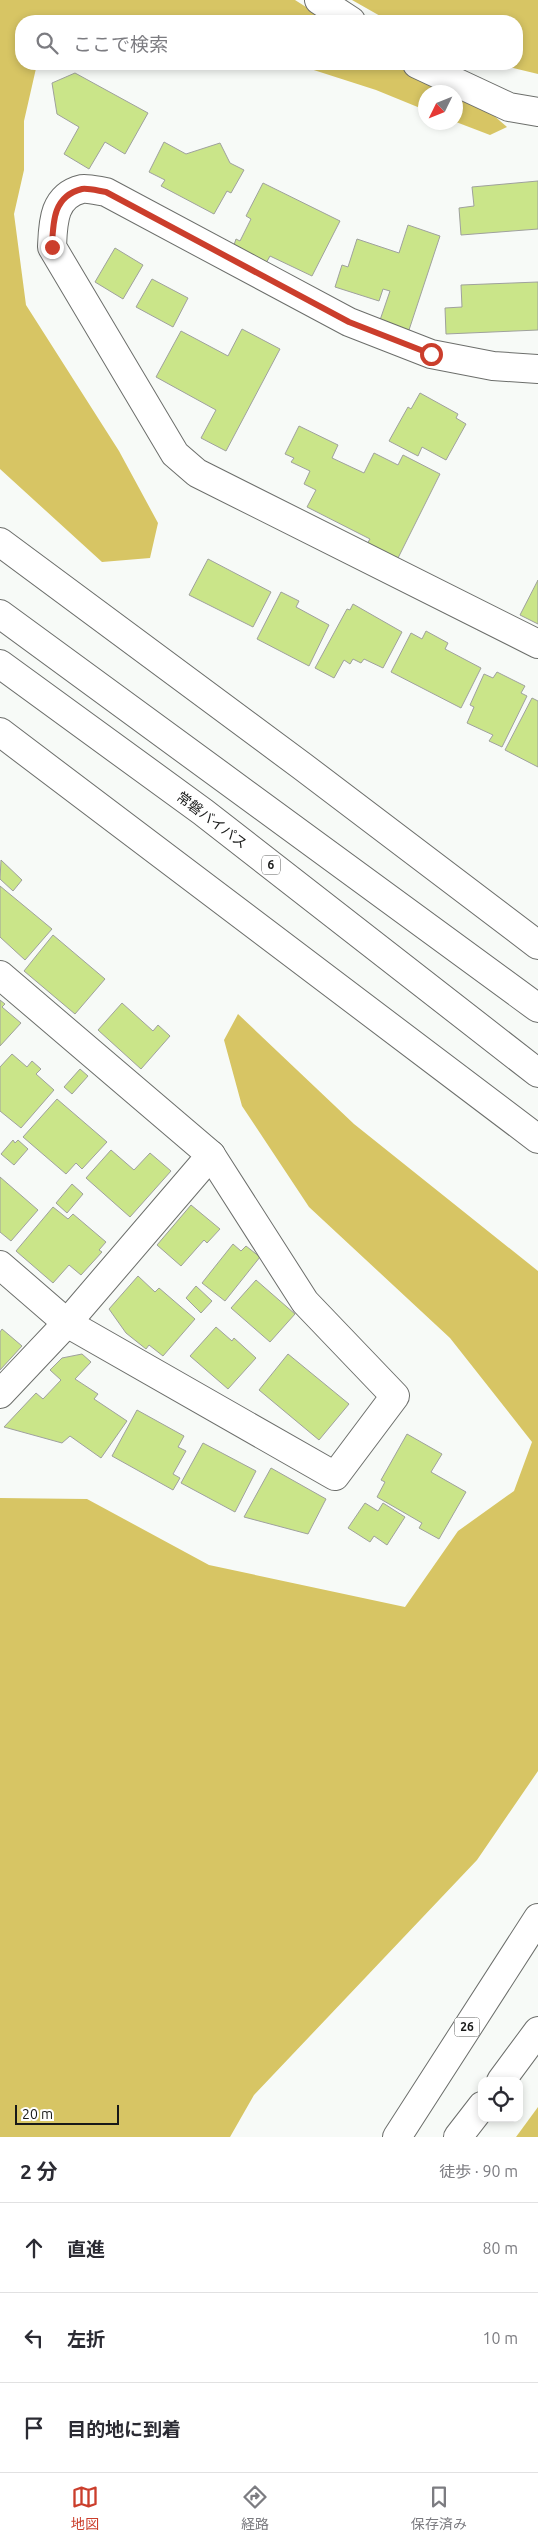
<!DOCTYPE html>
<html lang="ja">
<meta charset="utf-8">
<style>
body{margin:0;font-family:Ubuntu,"Noto Sans JP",sans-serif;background:#f7f7f7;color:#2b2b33}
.controls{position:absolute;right:15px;bottom:15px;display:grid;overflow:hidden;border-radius:10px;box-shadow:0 2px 8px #0003}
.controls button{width:45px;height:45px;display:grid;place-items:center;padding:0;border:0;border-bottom:1px solid #e1e1e2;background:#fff;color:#2b2b33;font:25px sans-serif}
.compass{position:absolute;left:418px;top:85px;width:45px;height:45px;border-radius:50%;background:#fff;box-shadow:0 2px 8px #0003;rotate:227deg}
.scale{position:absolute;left:15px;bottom:12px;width:104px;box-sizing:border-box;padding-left:5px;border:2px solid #181918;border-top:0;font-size:14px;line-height:18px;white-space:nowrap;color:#181918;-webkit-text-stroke:4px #fff;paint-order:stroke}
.stop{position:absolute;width:15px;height:15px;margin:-11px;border:4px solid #cb3e2c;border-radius:50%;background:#fff}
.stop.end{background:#cb3e2c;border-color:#fff;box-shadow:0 1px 5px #0008}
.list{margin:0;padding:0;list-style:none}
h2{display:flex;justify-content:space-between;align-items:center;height:65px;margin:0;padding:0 20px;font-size:21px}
h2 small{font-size:16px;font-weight:400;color:#7c7c81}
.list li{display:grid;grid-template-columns:32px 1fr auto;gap:15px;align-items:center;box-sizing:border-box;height:90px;padding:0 20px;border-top:1px solid #e1e1e2}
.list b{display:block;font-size:19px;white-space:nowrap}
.list em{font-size:16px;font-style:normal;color:#7c7c81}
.icon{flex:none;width:28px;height:28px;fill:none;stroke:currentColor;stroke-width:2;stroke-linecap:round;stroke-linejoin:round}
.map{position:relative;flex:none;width:538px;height:2137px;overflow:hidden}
.search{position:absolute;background:#fff;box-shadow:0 2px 8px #0003;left:15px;right:15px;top:15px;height:55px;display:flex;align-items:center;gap:12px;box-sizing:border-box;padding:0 18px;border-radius:20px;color:#7c7c81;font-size:19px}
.sheet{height:335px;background:#fff}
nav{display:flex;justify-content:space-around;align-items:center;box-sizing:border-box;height:70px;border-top:1px solid #e1e1e2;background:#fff;font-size:14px;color:#7c7c81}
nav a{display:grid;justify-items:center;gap:2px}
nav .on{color:#cb3e2c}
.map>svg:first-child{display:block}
.forest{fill:#d7c564}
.building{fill:#cae589;stroke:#9fa19d}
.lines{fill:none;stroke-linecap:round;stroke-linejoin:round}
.street-casing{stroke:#6c6e6b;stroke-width:30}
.secondary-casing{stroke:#6c6e6b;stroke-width:30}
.primary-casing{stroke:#6c6e6b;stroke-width:30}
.highway-casing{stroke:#6c6e6b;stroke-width:30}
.street{stroke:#fff;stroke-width:28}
.secondary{stroke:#fff;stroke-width:28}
.primary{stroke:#fff;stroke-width:28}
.highway{stroke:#fff;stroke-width:28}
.route{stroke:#cb3e2c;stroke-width:6}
.labels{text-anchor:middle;stroke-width:4;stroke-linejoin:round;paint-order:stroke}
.shield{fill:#fff;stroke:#5d5e5d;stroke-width:1}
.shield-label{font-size:12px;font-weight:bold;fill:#181918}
.street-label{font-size:14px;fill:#181918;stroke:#fff}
</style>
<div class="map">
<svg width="538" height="2137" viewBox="0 0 538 2137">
<rect width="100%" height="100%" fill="#f7faf7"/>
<g class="forest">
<polygon points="0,0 295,0 328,21 21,21 21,64 37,64 24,121 24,170 14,214 26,305 119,451 158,523 150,558 102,562 0,469"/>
<polygon points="352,0 538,0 538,74 496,64 517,64 517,21 389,21"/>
<polygon points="295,64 395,64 449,92 426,92 425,110 376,90"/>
<polygon points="456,96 492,114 507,127 490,135 456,122"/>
<polygon points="238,1014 354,1124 538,1271 538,1771 477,1860 254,2095 230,2137 0,2137 0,1498 87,1499 209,1565 405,1607 458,1531 514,1491 532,1442 450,1338 309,1207 242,1106 224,1040"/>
<polygon points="538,2107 538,2137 516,2137"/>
</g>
<g class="building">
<polygon points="75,73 148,113 125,154 105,142 89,169 64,154 79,127 57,114 52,83"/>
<polygon points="164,142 186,154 220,143 230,163 244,170 231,193 227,191 214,214 161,186 165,180 149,172"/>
<polygon points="538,181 538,229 461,235 459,208 474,206 472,187"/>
<polygon points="263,183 340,221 312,276 270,256 265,265 233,248 236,239 240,241 251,219 246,216"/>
<polygon points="408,225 440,236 408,333 379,323 390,291 383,289 379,301 335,287 342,265 348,267 357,239 399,253"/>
<polygon points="115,248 143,265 123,299 95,282"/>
<polygon points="152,279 188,298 173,327 136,307"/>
<polygon points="538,282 538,330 446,334 445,308 462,307 461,285"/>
<polygon points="242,329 280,349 226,451 201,438 216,410 156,377 181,331 228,356"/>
<polygon points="420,393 458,414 456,418 466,424 446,460 422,447 418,456 389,441 408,407 411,409"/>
<polygon points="299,426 338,445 332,458 364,473 374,453 398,465 403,455 440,474 398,558 367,544 370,539 307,507 316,490 304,484 310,471 291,462 294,458 285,454"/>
<polygon points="208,559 271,592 253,627 189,595"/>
<polygon points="538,580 538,624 520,615"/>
<polygon points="281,592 299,601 296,607 329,625 309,666 257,639"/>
<polygon points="353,604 402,632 383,668 364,659 361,663 353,659 350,664 344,660 334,678 315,668 347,609 350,610"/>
<polygon points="426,631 448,643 445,649 481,668 461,708 391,672 411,633 422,639"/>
<polygon points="497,672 525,686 521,693 527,696 502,747 489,741 493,735 467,723 474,707 470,705 484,674 493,678"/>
<polygon points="532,698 538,701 538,767 505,750"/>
<polygon points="1,860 22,880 13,891 0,879"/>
<polygon points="0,886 52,929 25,960 0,937"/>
<polygon points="53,935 105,979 75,1014 24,971"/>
<polygon points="0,1000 5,1004 2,1007 21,1023 0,1046"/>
<polygon points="122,1003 153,1031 158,1025 170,1036 141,1069 98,1030"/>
<polygon points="12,1054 27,1067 32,1061 41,1069 36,1074 54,1090 21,1128 0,1111 0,1067"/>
<polygon points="80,1069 88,1076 72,1094 64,1087"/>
<polygon points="57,1099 107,1142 82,1169 76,1163 66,1174 23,1137"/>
<polygon points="13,1140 15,1143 18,1140 28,1149 14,1165 1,1154"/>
<polygon points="111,1150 134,1170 150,1153 171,1171 130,1217 86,1178"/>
<polygon points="0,1177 38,1210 11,1241 0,1232"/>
<polygon points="72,1184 83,1194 67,1213 56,1203"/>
<polygon points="191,1205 220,1229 207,1243 204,1240 181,1266 157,1245"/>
<polygon points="53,1207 68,1219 73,1214 106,1242 99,1250 102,1252 81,1275 69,1265 53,1283 16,1251"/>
<polygon points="233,1244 241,1251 246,1246 260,1257 225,1301 202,1283"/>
<polygon points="138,1276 155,1292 159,1288 195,1319 163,1356 149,1345 146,1349 126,1333 109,1309"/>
<polygon points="256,1280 295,1314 270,1342 231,1308"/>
<polygon points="196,1286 212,1301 201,1313 186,1298"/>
<polygon points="216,1327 232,1341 234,1338 256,1358 228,1389 190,1356"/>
<polygon points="2,1329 22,1346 0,1370 0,1332"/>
<polygon points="82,1354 91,1362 75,1379 98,1394 94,1399 127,1421 101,1458 70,1436 62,1443 4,1427 36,1393 43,1399 61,1380 50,1370 62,1358"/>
<polygon points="288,1354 349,1404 319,1440 259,1390"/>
<polygon points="137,1410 184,1436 178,1447 186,1451 173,1474 180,1478 173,1490 112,1456"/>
<polygon points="407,1434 442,1454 431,1472 466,1492 439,1539 419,1528 422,1523 377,1497 385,1482 381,1480"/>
<polygon points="203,1443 256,1471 235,1512 181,1483"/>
<polygon points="271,1468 326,1499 308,1534 244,1517"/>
<polygon points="365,1503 378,1511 383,1503 405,1517 387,1545 374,1536 370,1542 348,1528"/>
</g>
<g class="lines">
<g class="street-casing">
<g id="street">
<path d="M538 369 493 366 431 354 349 322 106 192C99 191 88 188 82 189 53 196 53 223 52 247L175 454 197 473 538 644"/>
<polyline points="0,975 211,1155 67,1323 0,1394"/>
<polyline points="0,1265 67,1323 335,1476 395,1396 305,1302 211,1155"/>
</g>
</g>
<g class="secondary-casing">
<g id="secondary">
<polyline points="319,0 351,21"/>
<polyline points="417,64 509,107 538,112"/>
</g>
</g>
<g class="primary-casing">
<g id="primary">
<polyline points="501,2081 538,2031"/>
<polyline points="397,2137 538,1918"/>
<polyline points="458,2137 482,2106"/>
</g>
</g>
<g class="highway-casing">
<g id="highway">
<polyline points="0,542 302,766 538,945"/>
<polyline points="0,614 538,1008"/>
<polyline points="0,664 203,812 538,1073"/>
<polyline points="0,732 538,1139"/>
</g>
</g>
<use href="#street" class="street"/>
<use href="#secondary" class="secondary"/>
<use href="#primary" class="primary"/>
<use href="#highway" class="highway"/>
</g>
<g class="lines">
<path class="route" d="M52 247C53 222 53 196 82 189 88 188 99 191 106 192L349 322 431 354"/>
</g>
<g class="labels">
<g class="shield">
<rect x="262" y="855.5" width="18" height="19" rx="4"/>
<rect x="454.5" y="2017.5" width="25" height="19" rx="4"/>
</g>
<g class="shield-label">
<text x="271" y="869">6</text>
<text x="467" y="2031">26</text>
</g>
<g class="street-label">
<text transform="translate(212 820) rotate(37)" y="5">常磐バイパス</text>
</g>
</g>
</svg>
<div class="controls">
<button><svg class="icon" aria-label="locate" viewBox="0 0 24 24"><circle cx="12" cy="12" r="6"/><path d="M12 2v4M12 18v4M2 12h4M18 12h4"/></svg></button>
</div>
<svg class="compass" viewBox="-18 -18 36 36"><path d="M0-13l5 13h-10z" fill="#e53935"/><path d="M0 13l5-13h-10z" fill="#7c7c81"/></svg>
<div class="scale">20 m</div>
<div class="stop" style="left:431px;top:354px"></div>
<div class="stop end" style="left:52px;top:247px"></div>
<div class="search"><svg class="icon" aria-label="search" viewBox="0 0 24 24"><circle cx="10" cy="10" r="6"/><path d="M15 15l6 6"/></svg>ここで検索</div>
</div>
<section class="sheet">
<h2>2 分<small>徒歩 · 90 m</small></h2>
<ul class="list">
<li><svg class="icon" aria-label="ahead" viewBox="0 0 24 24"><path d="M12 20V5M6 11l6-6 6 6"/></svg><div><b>直進</b></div><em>80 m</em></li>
<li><svg class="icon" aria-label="left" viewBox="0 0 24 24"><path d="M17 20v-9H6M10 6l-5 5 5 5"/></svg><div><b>左折</b></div><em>10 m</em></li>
<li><svg class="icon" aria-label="arrive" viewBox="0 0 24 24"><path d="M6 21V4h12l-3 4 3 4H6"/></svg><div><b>目的地に到着</b></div></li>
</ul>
</section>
<nav>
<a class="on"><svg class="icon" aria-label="map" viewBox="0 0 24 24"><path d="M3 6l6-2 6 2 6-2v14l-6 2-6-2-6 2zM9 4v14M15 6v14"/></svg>地図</a>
<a><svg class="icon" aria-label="directions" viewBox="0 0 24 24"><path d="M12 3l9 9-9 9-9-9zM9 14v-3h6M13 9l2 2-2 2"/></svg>経路</a>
<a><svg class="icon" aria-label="saved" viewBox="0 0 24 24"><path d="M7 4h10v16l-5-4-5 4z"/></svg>保存済み</a>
</nav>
